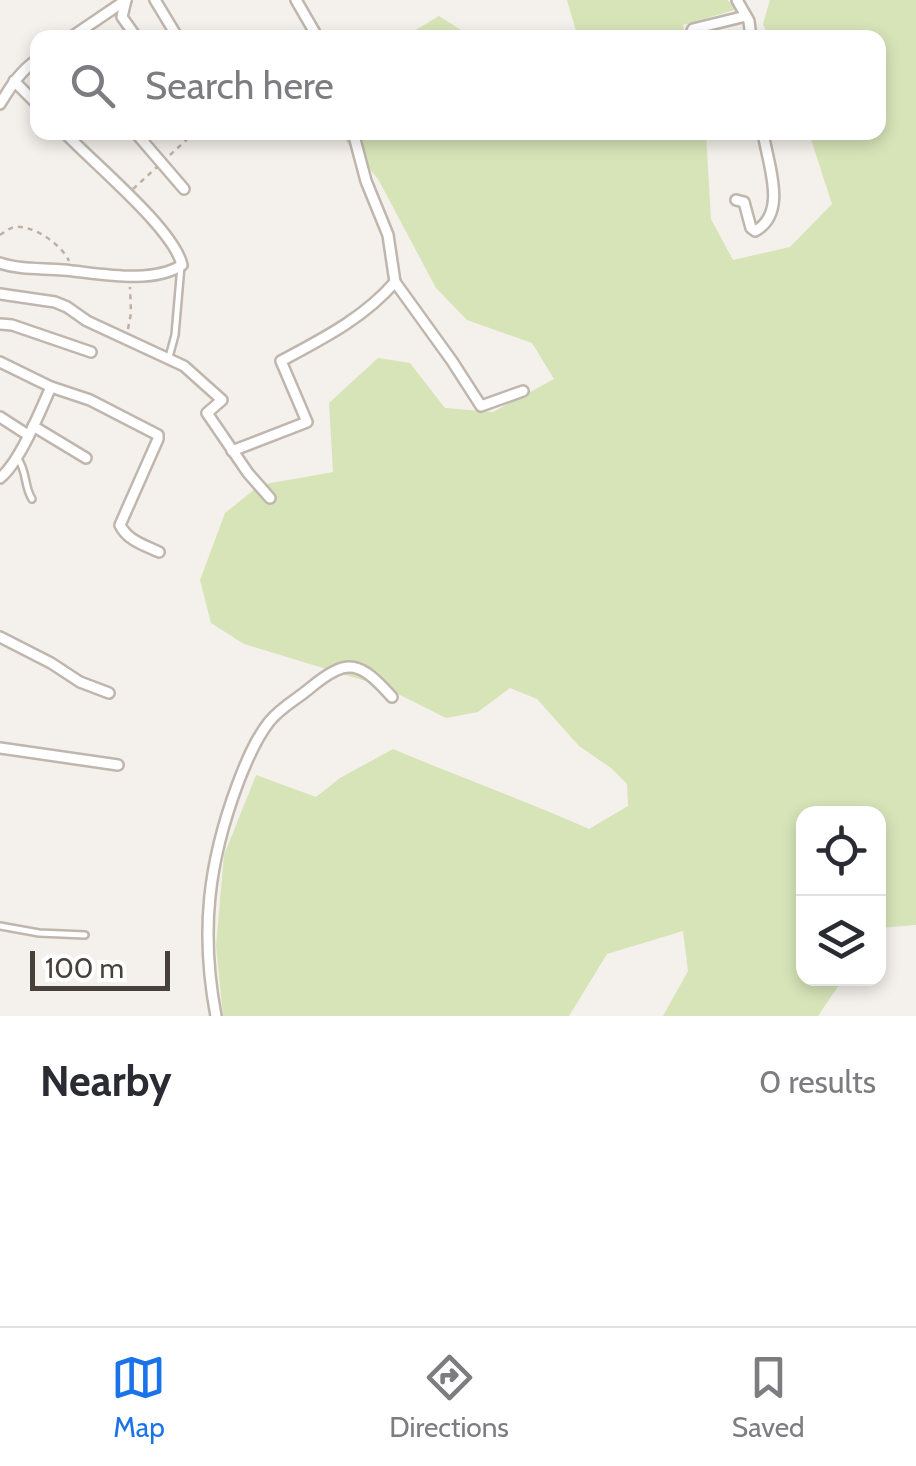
<!DOCTYPE html>
<style>
body{margin:0;font-family:Cabin,sans-serif;background:#f2f2f3;color:#2b2b33}
.controls{position:absolute;right:30px;bottom:30px;display:grid;overflow:hidden;border-radius:20px;box-shadow:0 5px 15px #0003}
.controls button{width:90px;height:90px;display:grid;place-items:center;padding:0;border:0;border-bottom:2px solid #e1e1e2;background:#fff;color:#2b2b33;font:50px sans-serif}
.scale{position:absolute;left:30px;bottom:25px;width:140px;box-sizing:border-box;padding-left:10px;border:5px solid #48403a;border-top:0;font-size:28px;line-height:35px;white-space:nowrap;color:#48403a;-webkit-text-stroke:8px #fff;paint-order:stroke}
.list{margin:0;padding:0;list-style:none}
h2{display:flex;justify-content:space-between;align-items:center;height:130px;margin:0;padding:0 40px;font-size:42px}
h2 small{font-size:32px;font-weight:400;color:#7c7c81}
.icon{flex:none;width:55px;height:55px;fill:none;stroke:currentColor;stroke-width:2;stroke-linecap:round;stroke-linejoin:round}
.map{position:relative;flex:none;width:916px;height:1016px;overflow:hidden}
.search{position:absolute;background:#fff;box-shadow:0 5px 15px #0003;left:30px;right:30px;top:30px;height:110px;display:flex;align-items:center;gap:25px;box-sizing:border-box;padding:0 35px;border-radius:20px;color:#7c7c81;font-size:38px}
.sheet{height:310px;background:#fff}
nav{display:flex;justify-content:space-around;align-items:center;box-sizing:border-box;height:140px;border-top:2px solid #e1e1e2;background:#fff;font-size:28px;color:#7c7c81}
nav a{display:grid;justify-items:center;gap:5px}
nav .on{color:#1a73e8}
.map>svg:first-child{display:block}
.green{fill:#d7e4b8}
.lines{fill:none;stroke-linecap:round;stroke-linejoin:round}
.lane-casing{stroke:#bfb6ae;stroke-width:10}
.street-casing{stroke:#bfb6ae;stroke-width:14}
.path{stroke:#bfb0a1;stroke-width:2.5;stroke-dasharray:5 5;stroke-linecap:butt}
.lane{stroke:#fff;stroke-width:5}
.street{stroke:#fff;stroke-width:9}
</style>
<div class="map">
<svg width="916" height="1016" viewBox="0 0 916 1016">
<rect width="100%" height="100%" fill="#f4f0eb"/>
<g class="green">
<polygon points="567,0 727,0 738,9 683,25 685,37 570,37 576,31"/>
<path d="M770 0H916V925L879 928 878 814H804V978L843 979 818 1016H663L688 971 683 931 607 954 569 1016H223L216 946 224 855 256 775 316 797 340 778 393 749C458 777 525 800 589 829L628 806 627 784 611 768 579 746 537 699 510 688 478 712 446 718 382 686 244 644 211 623 200 580 225 513 260 485 333 472 329 403 378 358 410 363 445 408 493 412 554 379 532 343 467 320 436 288 378 179 339 133H706L711 219 733 260 790 247 832 204 809 133 878 132V38L769 37 763 24Z"/>
<polygon points="439,16 472,37 404,37"/>
</g>
<g class="lines">
<g class="lane-casing">
<g id="lane">
<polyline points="169,357 175,335 181,266"/>
<path d="M18 459C27 471 24 487 32 499"/>
<polyline points="0,926 39,933 85,935"/>
</g>
</g>
<g class="street-casing">
<g id="street">
<polyline points="126,0 122,17 137,38"/>
<polyline points="155,0 178,38"/>
<polyline points="296,0 318,38"/>
<polyline points="737,0 749,21 751,38"/>
<polyline points="70,38 126,0"/>
<polyline points="691,38 690,35 693,29 746,16"/>
<polyline points="14,81 38,105"/>
<path d="M0 104C11 86 20 71 38 59"/>
<polyline points="135,132 184,189"/>
<polyline points="353,132 366,181 388,235 395,282"/>
<path d="M736 200 744 202 751 228 755 231C789 213 767 162 763 132"/>
<path d="M0 263C20 270 42 268 63 270 98 273 151 285 182 265 174 229 92 162 64 132"/>
<polyline points="0,294 55,302 67,307 87,321 184,366 222,400 207,413 248,473 270,498"/>
<polyline points="0,324 12,325 91,352"/>
<path d="M0 362 51 387 90 400 158 435V439L120 525C127 540 144 545 159 552"/>
<polyline points="0,417 28,435"/>
<polyline points="33,426 86,458"/>
<path d="M232 451 307 422 281 361C322 339 364 318 395 282L452 361 481 406 523 391"/>
<path d="M0 478C20 462 40 411 51 387"/>
<polyline points="0,637 51,663 80,682 109,693"/>
<polyline points="0,748 118,765"/>
<path d="M216 1016C200 932 208 863 238 783 246 762 255 740 269 722 281 707 296 700 310 688 349 656 360 662 392 697"/>
</g>
</g>
<g class="path">
<polyline points="170,155 195,132"/>
<polyline points="133,189 157,167"/>
<path d="M0 235C5 232 9 228 15 227 34 225 62 245 69 261"/>
<polyline points="128,329 131,313 130,287"/>
</g>
<use href="#lane" class="lane"/>
<use href="#street" class="street"/>
</g>
</svg>
<div class="controls">
<button><svg class="icon" aria-label="locate" viewBox="0 0 24 24"><circle cx="12" cy="12" r="6"/><path d="M12 2v4M12 18v4M2 12h4M18 12h4"/></svg></button>
<button><svg class="icon" aria-label="layers" viewBox="0 0 24 24"><path d="M12 4l9 5-9 5-9-5zM3 14l9 5 9-5"/></svg></button>
</div>
<div class="scale">100 m</div>
<div class="search"><svg class="icon" aria-label="search" viewBox="0 0 24 24"><circle cx="10" cy="10" r="6"/><path d="M15 15l6 6"/></svg>Search here</div>
</div>
<section class="sheet">
<h2>Nearby<small>0 results</small></h2>
<ul class="list">
</ul>
</section>
<nav>
<a class="on"><svg class="icon" aria-label="map" viewBox="0 0 24 24"><path d="M3 6l6-2 6 2 6-2v14l-6 2-6-2-6 2zM9 4v14M15 6v14"/></svg>Map</a>
<a><svg class="icon" aria-label="directions" viewBox="0 0 24 24"><path d="M12 3l9 9-9 9-9-9zM9 14v-3h6M13 9l2 2-2 2"/></svg>Directions</a>
<a><svg class="icon" aria-label="saved" viewBox="0 0 24 24"><path d="M7 4h10v16l-5-4-5 4z"/></svg>Saved</a>
</nav>
